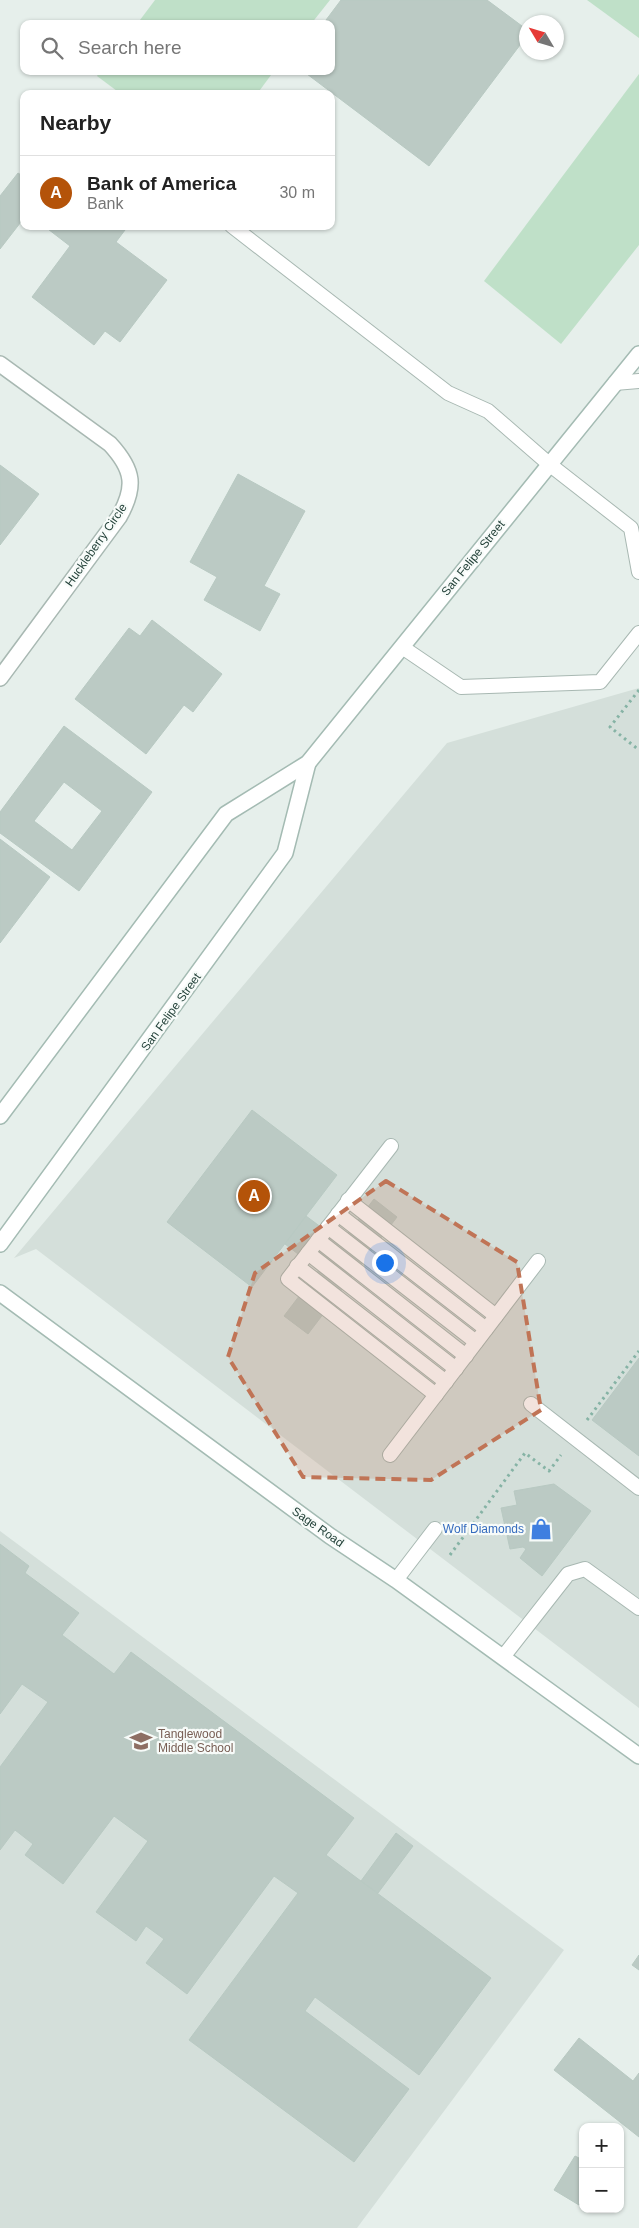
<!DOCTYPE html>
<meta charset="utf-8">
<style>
body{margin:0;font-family:Arial,sans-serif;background:#f6f6f6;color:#222}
.controls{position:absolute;right:15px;bottom:15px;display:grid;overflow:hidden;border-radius:10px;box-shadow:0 1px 4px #0004}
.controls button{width:45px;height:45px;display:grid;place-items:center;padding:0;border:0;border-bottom:1px solid #e0e0e0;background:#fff;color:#222;font:25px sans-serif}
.compass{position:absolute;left:519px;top:15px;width:45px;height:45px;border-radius:50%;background:#fff;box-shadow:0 1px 4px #0004;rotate:308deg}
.you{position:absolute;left:384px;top:1262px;width:18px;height:18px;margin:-12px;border:4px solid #fff;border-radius:50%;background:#1a73e8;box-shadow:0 0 0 8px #1a73e833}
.badge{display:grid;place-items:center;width:32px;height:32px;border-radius:50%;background:#b45309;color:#fff;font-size:16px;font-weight:700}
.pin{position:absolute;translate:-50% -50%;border:2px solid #fff;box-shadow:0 1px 5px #0006}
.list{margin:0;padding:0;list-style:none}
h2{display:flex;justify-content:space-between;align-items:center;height:65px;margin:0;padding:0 20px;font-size:21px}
h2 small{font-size:16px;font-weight:400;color:#767676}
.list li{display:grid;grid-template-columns:32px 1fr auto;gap:15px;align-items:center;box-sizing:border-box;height:75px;padding:0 20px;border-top:1px solid #e0e0e0}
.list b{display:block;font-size:19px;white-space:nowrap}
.list p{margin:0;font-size:16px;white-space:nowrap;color:#767676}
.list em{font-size:16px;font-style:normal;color:#767676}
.icon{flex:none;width:28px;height:28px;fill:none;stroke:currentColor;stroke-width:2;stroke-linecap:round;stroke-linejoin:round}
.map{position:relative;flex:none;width:639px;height:2228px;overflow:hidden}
.search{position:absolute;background:#fff;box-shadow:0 1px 4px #0004;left:20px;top:20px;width:315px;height:55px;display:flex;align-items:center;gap:12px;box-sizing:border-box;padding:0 18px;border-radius:10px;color:#767676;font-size:19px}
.panel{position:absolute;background:#fff;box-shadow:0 1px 4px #0004;left:20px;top:90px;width:315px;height:140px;border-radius:10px}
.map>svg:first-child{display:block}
.built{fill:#d4dfda}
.green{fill:#bfe0c8}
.building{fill:#bbcac4;stroke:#b8c9c2;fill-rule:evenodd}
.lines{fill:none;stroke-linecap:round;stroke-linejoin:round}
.service-casing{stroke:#a8b8b2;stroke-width:16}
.minor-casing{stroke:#a8b8b2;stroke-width:18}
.secondary-casing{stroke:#a4bbb3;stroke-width:18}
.path{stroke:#86b3a5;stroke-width:3;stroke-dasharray:2.5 4;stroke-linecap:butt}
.service{stroke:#fff;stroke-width:14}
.minor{stroke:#fff;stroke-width:15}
.secondary{stroke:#fff;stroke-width:15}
.marked{fill:#c07456;fill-opacity:0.2;stroke:#c07456;stroke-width:4;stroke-dasharray:10 6;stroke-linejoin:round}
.labels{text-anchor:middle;stroke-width:4.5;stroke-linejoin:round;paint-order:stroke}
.street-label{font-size:12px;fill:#24423a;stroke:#f7fbf9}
.shop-label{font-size:12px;fill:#366cbe;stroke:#f7fbf9;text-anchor:end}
.education-label{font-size:12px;fill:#785e54;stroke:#f7fbf9;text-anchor:start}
</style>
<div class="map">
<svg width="639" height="2228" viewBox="0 0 639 2228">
<rect width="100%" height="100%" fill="#e6efeb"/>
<g class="built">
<polygon points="639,688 639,1708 36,1249 14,1258 447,743"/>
<polygon points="0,1531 564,1950 357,2228 0,2228"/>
</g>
<g class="green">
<polygon points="155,0 330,0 311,24 137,24"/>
<polygon points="587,0 639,0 639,38"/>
<polygon points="100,71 274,71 257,94 121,94 97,76"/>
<polygon points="639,74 639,245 561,344 484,281"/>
</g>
<g class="building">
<polygon points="341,0 487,0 526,29 526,37 429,166 303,71 331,71 331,24 323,24"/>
<polygon points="18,173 24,177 24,218 0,249 0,196"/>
<polygon points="44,226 128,226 116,242 167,280 120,342 105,331 94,345 32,297 70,246"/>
<polygon points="0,465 39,494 0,545"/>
<polygon points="238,474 305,511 264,586 280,594 260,631 204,600 217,577 190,562"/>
<polygon points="152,620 222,674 193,712 184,705 146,754 75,699 129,628 140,636"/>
<path d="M64 726 152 792 79 891 0 833V812ZM64 782 102 811 72 850 34 821Z"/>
<polygon points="0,839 50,877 0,943"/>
<polygon points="252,1110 337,1175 252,1287 167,1222"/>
<polygon points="374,1199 397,1217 308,1334 284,1316 319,1270 285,1244 306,1216 341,1242"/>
<polygon points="639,1358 639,1456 592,1420"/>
<polygon points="554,1484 591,1511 542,1576 520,1558 526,1549 523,1547 510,1549 501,1508 517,1505 514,1491"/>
<polygon points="0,1544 29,1566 25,1573 79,1613 62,1635 114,1674 131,1652 354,1818 326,1855 491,1978 419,2075 315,1997 305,2011 409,2089 354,2162 189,2040 298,1893 274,1876 187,1994 146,1963 164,1939 146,1926 136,1941 96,1912 148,1841 114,1816 63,1884 25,1855 33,1844 15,1830 0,1850 0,1767 48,1702 22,1684 0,1714"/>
<polygon points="396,1833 413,1846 378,1893 361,1881"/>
<polygon points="639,1955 639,1970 632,1965"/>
<polygon points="579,2038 633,2081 639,2073 639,2137 554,2070"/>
<polygon points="575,2156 583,2160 583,2198 579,2205 554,2190"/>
</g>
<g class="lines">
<g class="service-casing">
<g id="service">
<polyline points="232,226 448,393 488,411 549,464 631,528 639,572"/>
<polyline points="615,383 639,381"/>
<polyline points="402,647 461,687 600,682 639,633"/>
<polyline points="391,1146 288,1279 436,1395"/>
<polyline points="348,1200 496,1316"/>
<polyline points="338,1214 486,1329"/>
<polyline points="328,1227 476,1342"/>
<polyline points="318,1240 466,1356"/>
<polyline points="308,1253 456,1369"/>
<polyline points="297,1266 446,1382"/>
<polyline points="531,1404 639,1488"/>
<polyline points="390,1455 538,1261"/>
<polyline points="396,1580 435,1529"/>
<polyline points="503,1657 568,1574 585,1569 639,1608"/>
</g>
</g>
<g class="minor-casing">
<path id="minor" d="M0 364 110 444C134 470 136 487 119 517L0 678"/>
</g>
<g class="secondary-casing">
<g id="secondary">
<polyline points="0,1116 226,814 308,763 639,354"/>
<polyline points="0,1244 285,853 308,763"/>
<polyline points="0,1293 330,1536 396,1580 639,1756"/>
</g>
</g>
<g class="path">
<polyline points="639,690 610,727 639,750"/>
<polyline points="587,1420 639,1351"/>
<polyline points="450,1555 525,1453 549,1471 561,1455"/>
</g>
<use href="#service" class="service"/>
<use href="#minor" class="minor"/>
<use href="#secondary" class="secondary"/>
</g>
<path class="marked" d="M386 1181 517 1262 541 1410 431 1480 303 1477 228 1357 255 1273Z"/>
<defs>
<g id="shop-bare" transform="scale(1.725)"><path d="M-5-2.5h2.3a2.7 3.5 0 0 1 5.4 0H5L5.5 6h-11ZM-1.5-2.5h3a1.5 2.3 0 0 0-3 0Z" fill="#3f7fe0" stroke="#f7fbf9" stroke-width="2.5" paint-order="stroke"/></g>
<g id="school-bare" transform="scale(1.725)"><path d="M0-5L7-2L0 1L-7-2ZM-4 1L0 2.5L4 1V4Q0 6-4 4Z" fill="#8d6e63" stroke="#f7fbf9" stroke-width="2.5" paint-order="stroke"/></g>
</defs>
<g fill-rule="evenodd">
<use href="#shop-bare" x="541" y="1529"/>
<use href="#school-bare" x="141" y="1741"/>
</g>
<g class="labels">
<g class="street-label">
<text transform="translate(96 545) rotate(-55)" y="4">Huckleberry Circle</text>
<text transform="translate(473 558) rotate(-51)" y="4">San Felipe Street</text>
<text transform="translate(171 1012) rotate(-54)" y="4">San Felipe Street</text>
<text transform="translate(318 1527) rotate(35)" y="4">Sage Road</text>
</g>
<g class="shop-label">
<text x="524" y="1533">Wolf Diamonds</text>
</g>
<g class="education-label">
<text x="158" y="1738">Tanglewood<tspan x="158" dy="14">Middle School</tspan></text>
</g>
</g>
</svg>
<div class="controls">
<button>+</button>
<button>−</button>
</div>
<svg class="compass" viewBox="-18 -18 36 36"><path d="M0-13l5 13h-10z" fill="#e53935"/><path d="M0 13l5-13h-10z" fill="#767676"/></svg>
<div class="you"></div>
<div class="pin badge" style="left:254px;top:1196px">A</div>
<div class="search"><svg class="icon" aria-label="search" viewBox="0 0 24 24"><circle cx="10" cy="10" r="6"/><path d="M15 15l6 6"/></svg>Search here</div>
<section class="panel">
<h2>Nearby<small></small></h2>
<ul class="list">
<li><span class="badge">A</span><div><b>Bank of America</b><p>Bank</p></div><em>30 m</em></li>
</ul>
</section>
</div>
